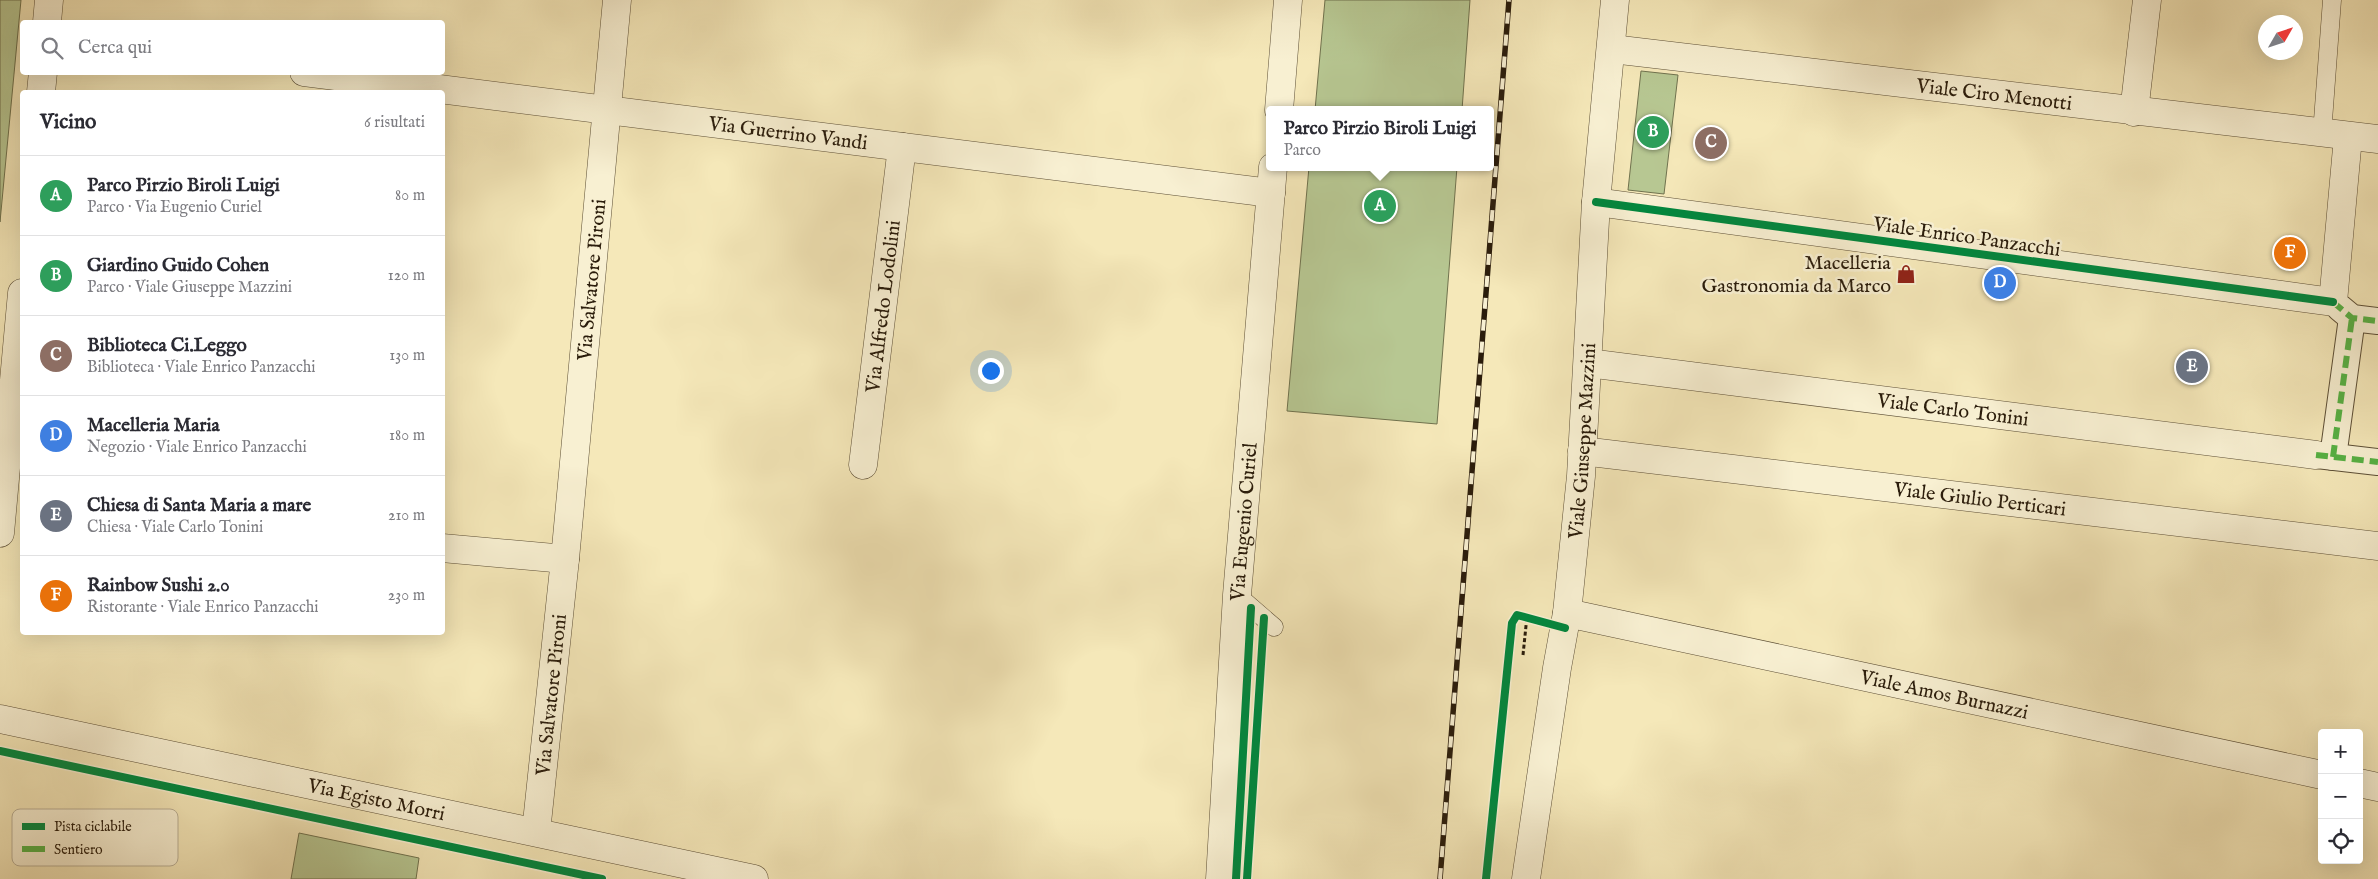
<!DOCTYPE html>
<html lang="it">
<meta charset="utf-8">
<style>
body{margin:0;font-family:"IM FELL English",serif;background:#f2f2f3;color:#2b2b33}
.controls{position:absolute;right:15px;bottom:15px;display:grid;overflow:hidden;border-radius:5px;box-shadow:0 5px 20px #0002}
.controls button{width:45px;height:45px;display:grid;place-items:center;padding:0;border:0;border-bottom:1px solid #e1e1e2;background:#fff;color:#2b2b33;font:25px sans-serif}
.compass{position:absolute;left:2258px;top:15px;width:45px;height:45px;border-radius:50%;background:#fff;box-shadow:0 5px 20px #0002;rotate:51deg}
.you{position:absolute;left:990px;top:370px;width:18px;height:18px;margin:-12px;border:4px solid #fff;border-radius:50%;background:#1a73e8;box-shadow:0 0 0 8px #1a73e833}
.badge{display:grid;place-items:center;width:32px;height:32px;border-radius:50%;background:#8f2418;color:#fff;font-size:16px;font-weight:700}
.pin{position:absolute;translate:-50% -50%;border:2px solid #fff;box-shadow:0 1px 5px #0006}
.popup{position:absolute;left:1266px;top:106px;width:228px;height:65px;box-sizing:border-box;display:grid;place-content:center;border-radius:5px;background:#fff;filter:drop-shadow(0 1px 4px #0005);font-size:16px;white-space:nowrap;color:#7c7c81}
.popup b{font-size:19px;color:#2b2b33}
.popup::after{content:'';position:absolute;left:50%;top:100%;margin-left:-10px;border:10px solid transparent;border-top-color:#fff}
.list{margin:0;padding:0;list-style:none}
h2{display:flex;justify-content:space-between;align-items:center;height:65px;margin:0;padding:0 20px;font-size:21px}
h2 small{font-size:16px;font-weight:400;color:#7c7c81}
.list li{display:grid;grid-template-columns:32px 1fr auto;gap:15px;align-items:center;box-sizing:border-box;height:80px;padding:0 20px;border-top:1px solid #e1e1e2}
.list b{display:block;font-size:19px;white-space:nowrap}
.list p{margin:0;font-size:16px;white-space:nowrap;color:#7c7c81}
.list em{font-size:16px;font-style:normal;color:#7c7c81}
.icon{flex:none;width:28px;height:28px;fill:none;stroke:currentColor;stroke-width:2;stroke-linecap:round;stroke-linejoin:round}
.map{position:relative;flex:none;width:2378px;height:879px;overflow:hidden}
.search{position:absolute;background:#fff;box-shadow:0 5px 20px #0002;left:20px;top:20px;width:425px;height:55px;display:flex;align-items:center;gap:12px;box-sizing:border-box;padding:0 18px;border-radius:5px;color:#7c7c81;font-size:19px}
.panel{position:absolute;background:#fff;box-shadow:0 5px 20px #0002;left:20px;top:90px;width:425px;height:545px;border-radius:5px}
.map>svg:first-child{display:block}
.green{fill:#b7c792;stroke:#70724e}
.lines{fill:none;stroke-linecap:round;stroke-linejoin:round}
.service-casing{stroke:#5d4f36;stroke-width:19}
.pedestrian-casing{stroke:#5d4f36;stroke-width:28}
.minor-casing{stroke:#5d4f36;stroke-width:29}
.tertiary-casing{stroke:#5d4f36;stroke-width:29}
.path{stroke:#2a1c0b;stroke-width:3;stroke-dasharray:4 2.5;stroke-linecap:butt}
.service{stroke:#f8f0d2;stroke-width:18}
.pedestrian{stroke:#f8f0d2;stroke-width:26}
.minor{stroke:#f8f0d2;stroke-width:28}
.tertiary{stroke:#f8f0d2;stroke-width:28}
.rail-casing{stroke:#2a1c0b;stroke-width:5.5}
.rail{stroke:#f8f0d2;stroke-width:4;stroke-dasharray:11;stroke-linecap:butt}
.quiet{stroke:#56b144;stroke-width:6;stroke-dasharray:12 6;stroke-linecap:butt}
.cycleway-casing{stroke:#f8f0d2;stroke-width:11}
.cycleway{stroke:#00873e;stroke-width:8}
.labels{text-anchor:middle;stroke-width:5;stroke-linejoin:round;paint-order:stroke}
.street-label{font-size:20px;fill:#2a1c0b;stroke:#f8f0d2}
.poi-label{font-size:20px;fill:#2a1c0b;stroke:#f8f0d2;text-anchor:end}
.key{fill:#f8f0d2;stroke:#bab096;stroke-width:1}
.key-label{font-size:14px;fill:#2a1c0b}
</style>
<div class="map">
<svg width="2378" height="879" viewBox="0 0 2378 879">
<rect width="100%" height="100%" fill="#f5e8b9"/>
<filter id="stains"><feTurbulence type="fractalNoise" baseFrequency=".004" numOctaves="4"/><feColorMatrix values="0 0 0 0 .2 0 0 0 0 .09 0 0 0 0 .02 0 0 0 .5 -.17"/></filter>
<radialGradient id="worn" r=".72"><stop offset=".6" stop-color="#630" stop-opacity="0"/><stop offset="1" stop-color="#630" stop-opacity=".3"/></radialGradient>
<g class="green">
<polygon points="0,0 21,0 0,222"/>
<polygon points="1325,0 1470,0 1462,110 1315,110"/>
<polygon points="1641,71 1678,75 1664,194 1628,190"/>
<polygon points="1309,167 1457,167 1437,424 1287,411"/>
<polygon points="299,833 419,858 416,879 291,879"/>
</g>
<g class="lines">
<g class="service-casing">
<g id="service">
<polyline points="2322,134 2332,0"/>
<polyline points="1237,595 1274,627"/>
</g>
</g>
<g class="pedestrian-casing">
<g id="pedestrian">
<polyline points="2340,308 2352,318 2378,321"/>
<polyline points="2317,455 2378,462"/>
<polyline points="2333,457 2352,318"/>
</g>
</g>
<g class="minor-casing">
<g id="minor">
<path id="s1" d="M1612 49 2378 139"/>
<path id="s2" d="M304 72 1271 193"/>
<polyline points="1279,110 1288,0"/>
<polyline points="2134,112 2147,0"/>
<polyline points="1596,202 2333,302 2348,137"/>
<path id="s3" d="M1588 363 2316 455"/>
<path id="s4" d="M1582 451 2378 546"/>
<path id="s5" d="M863 465 902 147"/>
<polyline points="442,548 565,559"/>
<path id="s6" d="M1567 613 2322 775"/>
<path id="s7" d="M0 719 754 879"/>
<polyline points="2359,783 2378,787"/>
<path id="s8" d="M536 832 565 559 617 0"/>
<path id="s9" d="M1220 879 1237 595 1273 167"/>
</g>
</g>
<g class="tertiary-casing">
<g id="tertiary">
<polyline points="47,22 49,0"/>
<polyline points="41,92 43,72"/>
<polyline points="0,533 22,293"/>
<path id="s10" d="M1526 879 1557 668 1567 613 1581 476 1596 202 1615 0"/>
</g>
</g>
<polyline class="path" points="1523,655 1527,616"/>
<use href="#service" class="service"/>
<use href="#pedestrian" class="pedestrian"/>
<use href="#minor" class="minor"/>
<use href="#tertiary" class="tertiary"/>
<g class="rail-casing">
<polyline id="rail" points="1440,879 1509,0"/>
</g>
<use href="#rail" class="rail"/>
<g class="quiet">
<polyline points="2333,302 2352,318 2378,321"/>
<polyline points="2316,455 2378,462"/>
<polyline points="2333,457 2352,318"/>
</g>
<g class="cycleway-casing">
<g id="cycleway">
<polyline points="1596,202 2333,302"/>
<polyline points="0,751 602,879"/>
<polyline points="1236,879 1251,608"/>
<polyline points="1247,879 1264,618"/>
<polyline points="1486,879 1512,623 1517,615 1565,628"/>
</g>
</g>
<use href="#cycleway" class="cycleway"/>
</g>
<defs>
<g id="shop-bare" transform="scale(1.5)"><path d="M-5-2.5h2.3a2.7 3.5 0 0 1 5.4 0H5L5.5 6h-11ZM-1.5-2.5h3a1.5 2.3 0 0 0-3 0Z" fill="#8f2418" stroke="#f8f0d2" stroke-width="2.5" paint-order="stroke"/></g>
</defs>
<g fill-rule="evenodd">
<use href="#shop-bare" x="1906" y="274"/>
</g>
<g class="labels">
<g class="street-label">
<text dy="7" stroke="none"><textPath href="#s1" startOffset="385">Viale Ciro Menotti</textPath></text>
<text dy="7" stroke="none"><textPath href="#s2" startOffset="488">Via Guerrino Vandi</textPath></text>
<text transform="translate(1967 236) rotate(8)" y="7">Viale Enrico Panzacchi</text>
<text dy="7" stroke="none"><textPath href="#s8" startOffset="555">Via Salvatore Pironi</textPath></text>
<text dy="7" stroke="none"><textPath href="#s5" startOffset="160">Via Alfredo Lodolini</textPath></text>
<text dy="7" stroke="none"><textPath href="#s3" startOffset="368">Viale Carlo Tonini</textPath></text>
<text dy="7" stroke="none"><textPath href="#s10" startOffset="442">Viale Giuseppe Mazzini</textPath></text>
<text dy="7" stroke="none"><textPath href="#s4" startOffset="401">Viale Giulio Perticari</textPath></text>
<text dy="7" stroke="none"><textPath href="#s9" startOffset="358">Via Eugenio Curiel</textPath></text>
<text dy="7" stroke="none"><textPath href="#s6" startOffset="386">Viale Amos Burnazzi</textPath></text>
<text dy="7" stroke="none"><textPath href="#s8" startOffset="138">Via Salvatore Pironi</textPath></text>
<text dy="7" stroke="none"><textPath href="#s7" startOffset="385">Via Egisto Morri</textPath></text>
</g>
<g class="poi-label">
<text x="1891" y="269">Macelleria<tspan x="1891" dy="23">Gastronomia da Marco</tspan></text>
</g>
</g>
<rect x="12" y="809" width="166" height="57" rx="8" class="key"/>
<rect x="22" y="823" width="23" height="7" fill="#00873e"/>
<rect x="22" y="846" width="23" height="6" fill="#56b144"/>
<g class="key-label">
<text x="54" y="831">Pista ciclabile</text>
<text x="54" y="854">Sentiero</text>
</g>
<rect width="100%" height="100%" filter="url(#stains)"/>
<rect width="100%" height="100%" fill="url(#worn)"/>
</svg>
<div class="controls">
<button>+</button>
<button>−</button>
<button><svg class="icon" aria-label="locate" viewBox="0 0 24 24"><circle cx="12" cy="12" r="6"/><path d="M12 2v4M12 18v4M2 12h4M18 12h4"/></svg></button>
</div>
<svg class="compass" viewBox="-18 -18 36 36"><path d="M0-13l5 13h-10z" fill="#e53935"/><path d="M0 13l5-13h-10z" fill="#7c7c81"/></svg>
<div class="you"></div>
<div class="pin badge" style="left:1380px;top:206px;background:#2e9e5b">A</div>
<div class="popup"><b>Parco Pirzio Biroli Luigi</b>Parco</div>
<div class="pin badge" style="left:1653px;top:132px;background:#2e9e5b">B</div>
<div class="pin badge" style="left:1711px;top:143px;background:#8d6e63">C</div>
<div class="pin badge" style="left:2000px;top:283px;background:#3f7fe0">D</div>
<div class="pin badge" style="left:2192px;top:367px;background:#6b7280">E</div>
<div class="pin badge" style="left:2290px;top:253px;background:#e8710a">F</div>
<div class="search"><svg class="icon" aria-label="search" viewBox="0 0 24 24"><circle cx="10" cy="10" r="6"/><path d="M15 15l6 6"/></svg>Cerca qui</div>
<section class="panel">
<h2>Vicino<small>6 risultati</small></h2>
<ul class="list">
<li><span class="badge" style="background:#2e9e5b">A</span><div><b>Parco Pirzio Biroli Luigi</b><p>Parco · Via Eugenio Curiel</p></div><em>80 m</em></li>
<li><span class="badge" style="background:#2e9e5b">B</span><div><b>Giardino Guido Cohen</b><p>Parco · Viale Giuseppe Mazzini</p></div><em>120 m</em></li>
<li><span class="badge" style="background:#8d6e63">C</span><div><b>Biblioteca Ci.Leggo</b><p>Biblioteca · Viale Enrico Panzacchi</p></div><em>130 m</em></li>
<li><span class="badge" style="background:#3f7fe0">D</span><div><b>Macelleria Maria</b><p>Negozio · Viale Enrico Panzacchi</p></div><em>180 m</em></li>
<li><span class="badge" style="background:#6b7280">E</span><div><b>Chiesa di Santa Maria a mare</b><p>Chiesa · Viale Carlo Tonini</p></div><em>210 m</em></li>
<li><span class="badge" style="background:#e8710a">F</span><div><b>Rainbow Sushi 2.0</b><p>Ristorante · Viale Enrico Panzacchi</p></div><em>230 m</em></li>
</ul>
</section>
</div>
